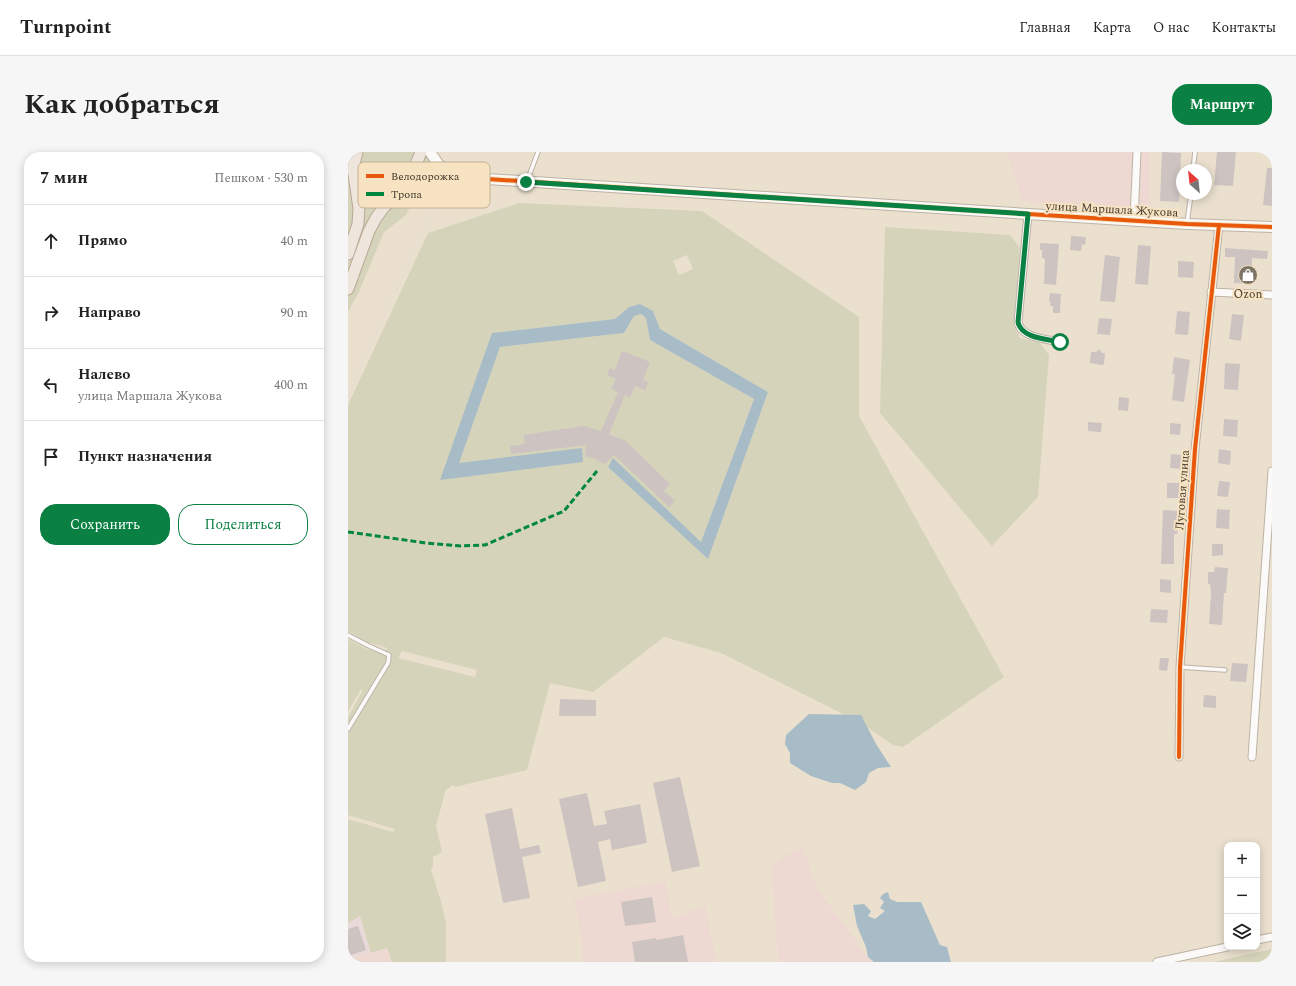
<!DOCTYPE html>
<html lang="ru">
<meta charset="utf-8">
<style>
body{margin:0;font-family:Spectral,serif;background:#f6f6f6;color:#222}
.controls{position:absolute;right:12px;bottom:12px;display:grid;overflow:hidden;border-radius:8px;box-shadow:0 2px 10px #0003}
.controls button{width:36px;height:36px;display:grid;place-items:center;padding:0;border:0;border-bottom:1px solid #e0e0e0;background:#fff;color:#222;font:20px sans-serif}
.compass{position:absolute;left:828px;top:12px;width:36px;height:36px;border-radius:50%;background:#fff;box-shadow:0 2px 10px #0003;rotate:333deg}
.stop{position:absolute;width:12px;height:12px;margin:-9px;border:3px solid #0b8043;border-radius:50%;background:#fff}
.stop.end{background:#0b8043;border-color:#fff;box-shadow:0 1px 4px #0008}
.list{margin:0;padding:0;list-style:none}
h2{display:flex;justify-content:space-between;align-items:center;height:52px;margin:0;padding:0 16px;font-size:17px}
h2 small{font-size:13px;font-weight:400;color:#767676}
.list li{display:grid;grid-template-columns:26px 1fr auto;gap:12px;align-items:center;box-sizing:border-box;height:72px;padding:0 16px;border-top:1px solid #e0e0e0}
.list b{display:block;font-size:15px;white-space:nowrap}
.list p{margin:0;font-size:13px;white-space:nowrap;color:#767676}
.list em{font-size:13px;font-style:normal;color:#767676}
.actions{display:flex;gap:8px;padding:12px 16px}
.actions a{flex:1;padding:9px 0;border:1px solid #0b8043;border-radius:16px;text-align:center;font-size:14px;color:#0b8043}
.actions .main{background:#0b8043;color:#fff}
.icon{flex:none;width:22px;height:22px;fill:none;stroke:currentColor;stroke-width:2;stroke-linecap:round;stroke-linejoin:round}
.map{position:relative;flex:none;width:924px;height:810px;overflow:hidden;border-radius:16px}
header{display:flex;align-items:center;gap:24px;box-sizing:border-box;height:56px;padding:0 20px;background:#fff;border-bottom:1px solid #e0e0e0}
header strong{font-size:19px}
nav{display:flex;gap:22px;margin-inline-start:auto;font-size:14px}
.intro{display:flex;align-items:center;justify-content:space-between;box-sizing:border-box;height:96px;padding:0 24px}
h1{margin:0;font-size:28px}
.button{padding:10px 18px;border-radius:16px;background:#0b8043;color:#fff;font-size:14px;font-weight:700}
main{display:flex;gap:24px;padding:0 24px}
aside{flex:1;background:#fff;border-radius:16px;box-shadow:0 2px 10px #0003}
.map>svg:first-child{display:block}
.commercial{fill:#ead9d9}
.industrial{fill:#edd9d1}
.green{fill:#d5d4ba;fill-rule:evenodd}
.water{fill:#a8bcc7}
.building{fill:#cdc3c1}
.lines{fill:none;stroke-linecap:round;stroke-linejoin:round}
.lane-casing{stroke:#bcb3a6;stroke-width:5.5}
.street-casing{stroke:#bcb3a6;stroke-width:9}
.secondary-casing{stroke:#bcb3a6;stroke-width:12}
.primary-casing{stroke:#b9a895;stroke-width:13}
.path{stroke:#e0ddd7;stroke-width:1.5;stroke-dasharray:2 2;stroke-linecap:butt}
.lane{stroke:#fcfaf8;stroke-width:3.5}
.street{stroke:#fcfaf8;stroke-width:7}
.secondary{stroke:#fcfaf8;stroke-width:10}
.primary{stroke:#eee6dd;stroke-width:11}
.quiet{stroke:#00873e;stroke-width:3;stroke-dasharray:6 3;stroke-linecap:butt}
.cycleway-casing{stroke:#f7e3c2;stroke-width:6}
.cycleway{stroke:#e8590c;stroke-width:4}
.route{stroke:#0b8043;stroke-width:5}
.labels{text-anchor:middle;stroke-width:4;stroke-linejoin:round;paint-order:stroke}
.street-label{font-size:12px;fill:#423a2d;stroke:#f7e3c2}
.poi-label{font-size:12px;fill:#423a2d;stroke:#f7e3c2}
.key{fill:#f7e3c2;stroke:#c1b095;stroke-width:1}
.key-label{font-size:11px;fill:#423a2d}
</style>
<header>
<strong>Turnpoint</strong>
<nav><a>Главная</a><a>Карта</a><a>О нас</a><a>Контакты</a></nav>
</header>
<div class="intro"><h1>Как добраться</h1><a class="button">Маршрут</a></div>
<main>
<aside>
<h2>7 мин<small>Пешком · 530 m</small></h2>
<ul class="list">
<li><svg class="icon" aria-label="ahead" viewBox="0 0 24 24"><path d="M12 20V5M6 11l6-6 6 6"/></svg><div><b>Прямо</b></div><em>40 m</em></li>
<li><svg class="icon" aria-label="right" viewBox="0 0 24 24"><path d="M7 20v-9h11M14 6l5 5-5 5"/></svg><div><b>Направо</b></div><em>90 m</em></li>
<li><svg class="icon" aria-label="left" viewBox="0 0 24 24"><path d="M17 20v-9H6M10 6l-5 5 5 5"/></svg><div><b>Налево</b><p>улица Маршала Жукова</p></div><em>400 m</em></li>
<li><svg class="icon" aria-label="arrive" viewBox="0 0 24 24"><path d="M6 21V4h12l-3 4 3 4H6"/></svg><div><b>Пункт назначения</b></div></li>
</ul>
<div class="actions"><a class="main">Сохранить</a><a>Поделиться</a></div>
</aside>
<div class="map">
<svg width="924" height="810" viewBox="0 0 924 810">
<rect width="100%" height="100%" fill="#ebe0ce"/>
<polygon class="commercial" points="12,764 23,801 0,808 0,771"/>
<g class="industrial">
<polygon points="659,0 802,0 803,57 674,50"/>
<polygon points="455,694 469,736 520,805 529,810 430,810 423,713"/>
<polygon points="318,729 324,766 357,753 369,810 235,810 234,791 226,747"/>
<polygon points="39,796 44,810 0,810 0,808"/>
</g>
<g class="green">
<polygon points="0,0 89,0 58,63 36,80 10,142 0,160"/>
<path d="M171 51 354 59 511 165V264L656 525 555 595 545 593 513 571 373 501 316 485 245 540 202 531 179 618 107 635 105 633 103 634 102 636 98 637 88 674 94 700 85 705V714L83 718 93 749 98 771V810H44L39 796 23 801 12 764 0 771V667L45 680 47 677 0 663V565L15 538 13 537 0 560V487L18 497 35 502 39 496 20 490 0 479V253L80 81ZM339 103 345 117 331 123 325 109ZM281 155 305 159 312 177 420 240 360 406 260 315 265 307 353 390 406 247 302 188 298 166 293 162 286 164 276 181 152 195 110 312 144 181 267 167ZM54 499 129 518 127 525 50 506Z"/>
<polygon points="537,75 662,83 672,96 666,173 672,186 692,191 701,203 690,345 644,394 532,261"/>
<polygon points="924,797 924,810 865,810"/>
</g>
<g class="water">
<polygon points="292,152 305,159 312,177 420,240 360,407 260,315 265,306 353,390 406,247 302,188 298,166 293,162 286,164 276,181 152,195 111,311 234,296 235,310 92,328 144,181 267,167 281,155"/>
<polygon points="461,562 513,563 528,592 543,615 530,616 521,621 518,630 507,638 492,631 484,631 463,624 442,611 442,601 437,592 438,583"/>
<polygon points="540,740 542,747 549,750 573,750 592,793 599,795 603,810 526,810 520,805 518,795 509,774 505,753 516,752 523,759 520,764 527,767 537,759 532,756 536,750 532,746 535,742"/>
</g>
<g class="building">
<polygon points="814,0 833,1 831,50 812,49"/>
<polygon points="869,0 888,0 885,34 866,33"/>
<polygon points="919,16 924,16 924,54 915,53"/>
<polygon points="723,84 738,85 737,93 734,92 733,99 722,98"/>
<polygon points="692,91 711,92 708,133 696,132 697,107 694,106 694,98 692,98"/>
<polygon points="790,93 803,94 800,133 787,132"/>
<polygon points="877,96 920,99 919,107 904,106 903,132 886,131 887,105 877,105"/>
<polygon points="757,103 772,105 767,150 752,149"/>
<polygon points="830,109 846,110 845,126 830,125"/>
<polygon points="702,141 713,142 712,161 705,161 705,154 702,154 703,150 701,150"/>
<polygon points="829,159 842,160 840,183 827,182"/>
<polygon points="884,162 896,163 893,189 881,187"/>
<polygon points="751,166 764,167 762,183 749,182"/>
<polygon points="751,197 754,201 757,201 756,212 754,213 742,211 743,200 748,200"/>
<polygon points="274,199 302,210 295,228 300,230 297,238 287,234 282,246 277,243 261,282 278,289 322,332 316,339 327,349 321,355 266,303 257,312 245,306 237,305 238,293 163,302 162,294 177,292 175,283 236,274 253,279 270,240 263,237 268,227 259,223 262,216 267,218"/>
<polygon points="826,205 842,208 836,250 824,248 827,222 824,222"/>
<polygon points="877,211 892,212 890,238 876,237"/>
<polygon points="771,245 781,246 780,259 770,258"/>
<polygon points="876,267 890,268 889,285 875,284"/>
<polygon points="740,270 754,271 753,280 740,279"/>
<polygon points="822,271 833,272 832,283 822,282"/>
<polygon points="871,297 883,299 882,313 870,311"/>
<polygon points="823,302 834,303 832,317 822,316"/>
<polygon points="871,329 882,330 880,345 869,344"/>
<polygon points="819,331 832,331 831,346 819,346"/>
<polygon points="869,357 882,358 881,377 868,376"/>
<polygon points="815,358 831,359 829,382 826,382 826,412 813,412"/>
<polygon points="864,392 875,392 875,403 864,404"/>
<polygon points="867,415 880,416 878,441 876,441 874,473 861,472 863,441 862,432 860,432 860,420 866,420"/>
<polygon points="812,427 823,428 823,441 812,440"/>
<polygon points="803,457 820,458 819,471 802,470"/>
<polygon points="812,506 821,506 819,519 811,518"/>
<polygon points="884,511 900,512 898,530 882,529"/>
<polygon points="856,543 868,544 868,556 855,555"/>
<polygon points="212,547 248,548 248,564 211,564"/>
<polygon points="332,625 352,714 324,720 305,631"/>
<polygon points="239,641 246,674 259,672 256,659 292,652 299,691 264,698 262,687 250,690 258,729 230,735 211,647"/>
<polygon points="164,656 172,697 191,693 193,701 174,705 182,746 155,751 137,662"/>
<polygon points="304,745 308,770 277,774 273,750"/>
<polygon points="10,774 18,798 0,804 0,777"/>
<polygon points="335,783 340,810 287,810 284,790 308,786 308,788"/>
</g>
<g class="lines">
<g class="lane-casing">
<g id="lane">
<polyline points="845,18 847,0"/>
<polyline points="179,29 190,0"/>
<polyline points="839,71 843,42"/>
<polyline points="0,483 21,494 41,503 40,511 0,577"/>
<polyline points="832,515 877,518"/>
<polyline points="1,808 2,810"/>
</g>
</g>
<g class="street-casing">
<g id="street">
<path d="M680 62 670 170C673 186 698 187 712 190"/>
<polyline points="786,68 789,0"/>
<polyline points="863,140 924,143"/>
<polyline points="831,605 832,515 847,297 871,73"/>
<polyline points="904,605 924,319"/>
<polyline points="909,788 924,785"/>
<polyline points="809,810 879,795"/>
</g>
</g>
<g class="secondary-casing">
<g id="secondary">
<polyline points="82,0 91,13 112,22"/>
<polyline points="55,39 82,27 93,24 680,62 839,72 924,75"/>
</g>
</g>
<g class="primary-casing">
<g id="primary">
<path d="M8 29C21 43 28 48 48 44"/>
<polyline points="0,102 10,72 11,56 5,16 9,0"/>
<polyline points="0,137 21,79 28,66 36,55 59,34 73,0"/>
</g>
</g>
<path class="path" d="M0 244 81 67C93 47 105 39 128 36"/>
<use href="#lane" class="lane"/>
<use href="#street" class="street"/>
<use href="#secondary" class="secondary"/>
<use href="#primary" class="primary"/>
<polyline class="quiet" points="0,380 78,391 113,394 137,393 216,359 249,319"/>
<g class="cycleway-casing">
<g id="cycleway">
<polyline points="55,39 82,27 93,24 680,62 839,72 924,75"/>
<polyline points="831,605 832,515 847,297 871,73"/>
</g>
</g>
<use href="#cycleway" class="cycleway"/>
</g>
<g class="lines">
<path class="route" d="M178 30 680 62 670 170C673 186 698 187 712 190"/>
</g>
<defs>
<g id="shop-disc" transform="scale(1)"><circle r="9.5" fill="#7d7465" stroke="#f7e3c2"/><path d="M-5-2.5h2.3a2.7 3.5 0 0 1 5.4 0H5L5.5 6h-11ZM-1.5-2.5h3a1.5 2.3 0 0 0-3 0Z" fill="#fff"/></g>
</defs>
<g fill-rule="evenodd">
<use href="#shop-disc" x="900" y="123"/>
</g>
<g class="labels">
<g class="street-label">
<text transform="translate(764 57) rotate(3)" y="4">улица Маршала Жукова</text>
<text transform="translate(834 338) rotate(-86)" y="4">Луговая улица</text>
</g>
<g class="poi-label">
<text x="900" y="146">Ozon</text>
</g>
</g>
<rect x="10" y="10" width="132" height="46" rx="6" class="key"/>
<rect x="18" y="22" width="18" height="4" fill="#e8590c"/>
<rect x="18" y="40" width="18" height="4" fill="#00873e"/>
<g class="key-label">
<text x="43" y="28">Велодорожка</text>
<text x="43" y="46">Тропа</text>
</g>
</svg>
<div class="controls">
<button>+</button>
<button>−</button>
<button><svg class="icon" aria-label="layers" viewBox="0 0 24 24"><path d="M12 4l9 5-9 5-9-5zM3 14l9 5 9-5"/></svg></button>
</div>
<svg class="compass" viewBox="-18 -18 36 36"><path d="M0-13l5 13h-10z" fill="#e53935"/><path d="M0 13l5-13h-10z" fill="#767676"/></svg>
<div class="stop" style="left:712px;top:190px"></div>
<div class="stop end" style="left:178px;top:30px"></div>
</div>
</main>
